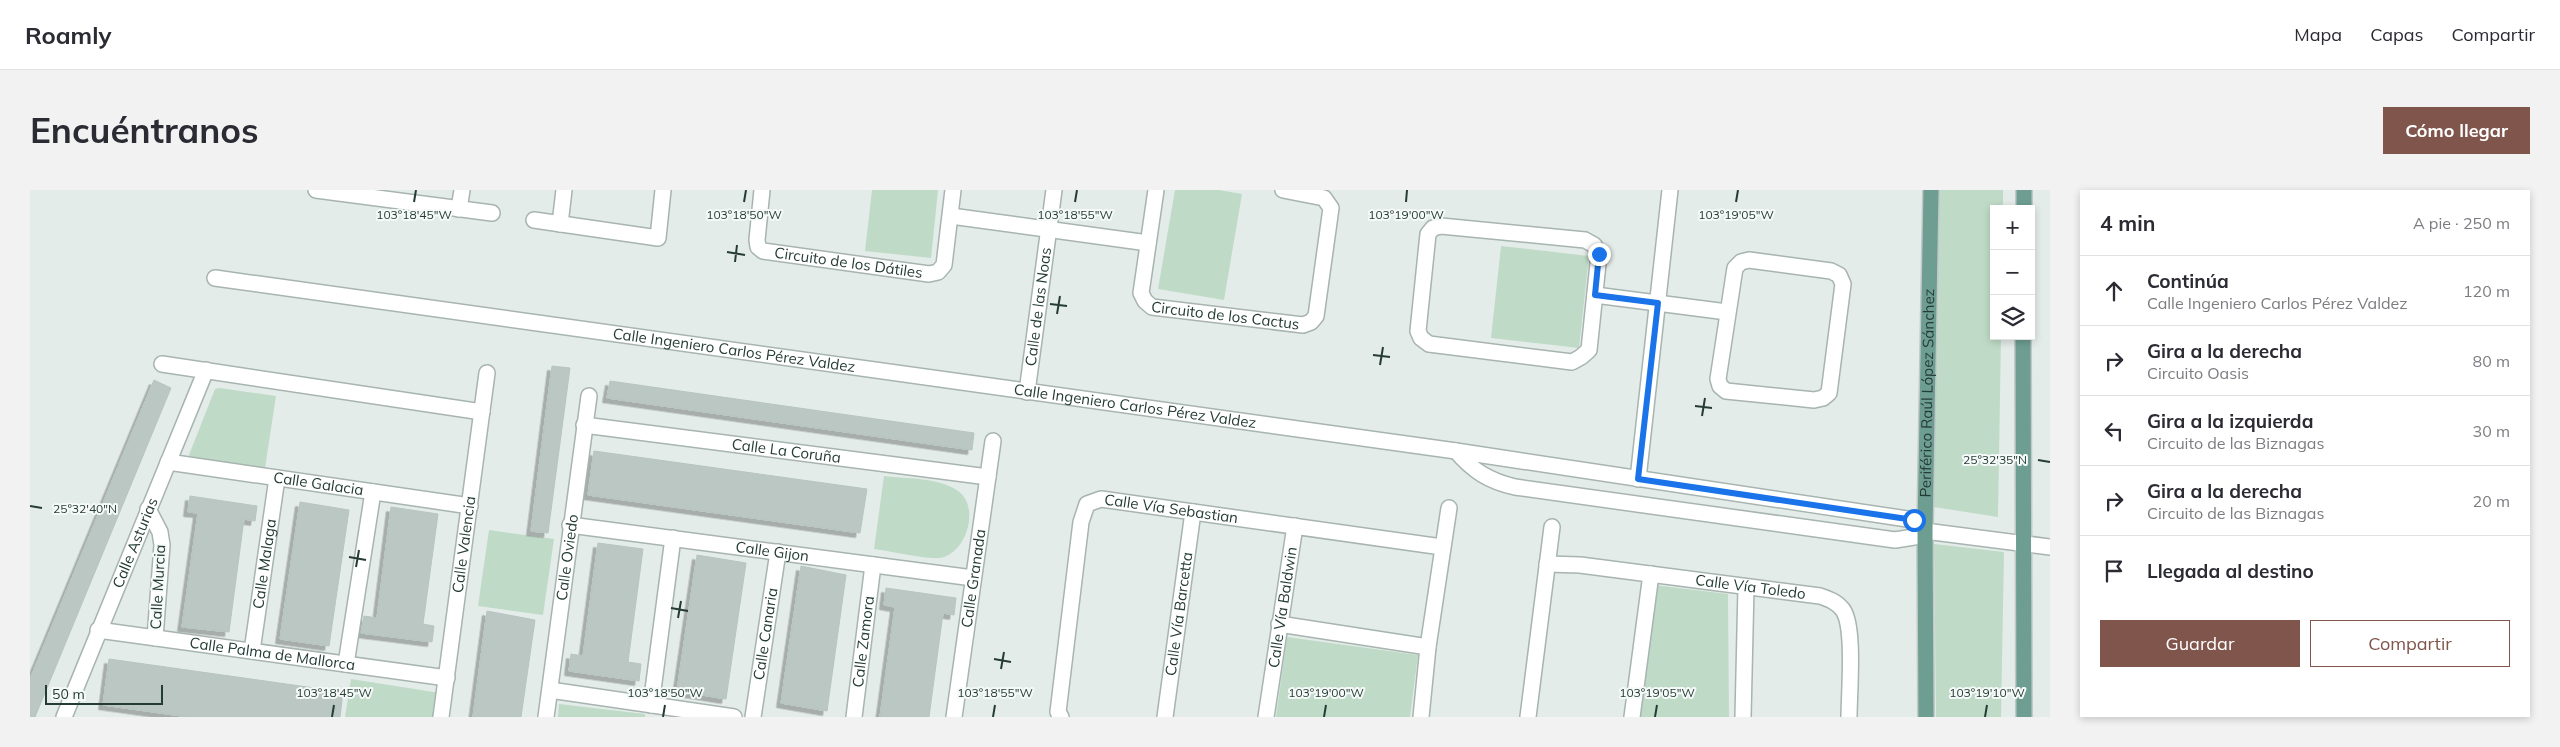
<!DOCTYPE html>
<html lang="es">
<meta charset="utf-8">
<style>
body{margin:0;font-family:Mulish,sans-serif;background:#f2f2f3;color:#2b2b33}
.controls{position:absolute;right:15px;top:15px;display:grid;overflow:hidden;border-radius:0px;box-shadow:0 2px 8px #0003}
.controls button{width:45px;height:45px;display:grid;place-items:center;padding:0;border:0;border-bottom:1px solid #e1e1e2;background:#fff;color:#2b2b33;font:25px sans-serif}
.scale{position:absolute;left:15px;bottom:12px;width:118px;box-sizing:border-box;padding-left:5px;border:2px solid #253c36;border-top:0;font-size:14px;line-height:18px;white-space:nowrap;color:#253c36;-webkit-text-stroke:4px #f5f9f7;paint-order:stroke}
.stop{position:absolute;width:15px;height:15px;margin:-11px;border:4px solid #1a73e8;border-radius:50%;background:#fff}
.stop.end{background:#1a73e8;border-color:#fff;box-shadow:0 1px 5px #0008}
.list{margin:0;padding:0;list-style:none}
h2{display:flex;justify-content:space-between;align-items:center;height:65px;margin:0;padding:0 20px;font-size:21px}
h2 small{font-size:16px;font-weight:400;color:#7c7c81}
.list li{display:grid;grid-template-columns:32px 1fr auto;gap:15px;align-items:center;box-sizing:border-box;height:70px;padding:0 20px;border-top:1px solid #e1e1e2}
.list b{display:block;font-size:19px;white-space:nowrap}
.list p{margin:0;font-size:16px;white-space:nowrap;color:#7c7c81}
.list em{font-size:16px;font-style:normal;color:#7c7c81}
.actions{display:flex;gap:10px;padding:15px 20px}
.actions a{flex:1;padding:11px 0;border:1px solid #7f554c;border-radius:0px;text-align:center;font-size:18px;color:#7f554c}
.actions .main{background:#7f554c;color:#fff}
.icon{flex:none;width:28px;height:28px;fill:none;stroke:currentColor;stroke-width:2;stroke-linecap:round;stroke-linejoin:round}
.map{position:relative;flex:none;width:2020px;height:527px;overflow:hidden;border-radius:0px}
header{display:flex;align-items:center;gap:30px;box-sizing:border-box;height:70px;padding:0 25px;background:#fff;border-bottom:1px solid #e1e1e2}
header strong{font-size:24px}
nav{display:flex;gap:28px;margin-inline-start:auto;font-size:18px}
.intro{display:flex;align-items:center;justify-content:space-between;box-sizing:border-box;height:120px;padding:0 30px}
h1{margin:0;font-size:35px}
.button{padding:12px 22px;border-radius:0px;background:#7f554c;color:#fff;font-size:18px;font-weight:700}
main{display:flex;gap:30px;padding:0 30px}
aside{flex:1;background:#fff;border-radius:0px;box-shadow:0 2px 8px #0003}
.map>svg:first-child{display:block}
.green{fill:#bfdbc7}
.building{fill:#bac7c2;stroke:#b7c5c0;filter:url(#shadow)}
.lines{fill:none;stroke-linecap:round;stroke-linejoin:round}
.street-casing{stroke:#a7b4b0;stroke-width:18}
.primary-casing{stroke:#c2c8c7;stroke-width:18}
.street{stroke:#fff;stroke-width:15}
.primary{stroke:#6d9e91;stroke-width:15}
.route{stroke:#1a73e8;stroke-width:6}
.ticks{fill:none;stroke:#253c36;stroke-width:2}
.labels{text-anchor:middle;stroke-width:4;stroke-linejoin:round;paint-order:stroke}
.street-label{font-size:15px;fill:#253c36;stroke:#f5f9f7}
.ticks-label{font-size:12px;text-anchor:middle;fill:#253c36;stroke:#f5f9f7;stroke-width:4;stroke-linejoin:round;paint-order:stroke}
</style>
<header>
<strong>Roamly</strong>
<nav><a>Mapa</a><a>Capas</a><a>Compartir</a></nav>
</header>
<div class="intro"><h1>Encuéntranos</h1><a class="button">Cómo llegar</a></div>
<main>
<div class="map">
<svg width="2020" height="527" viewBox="0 0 2020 527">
<defs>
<filter id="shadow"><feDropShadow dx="-4.5" dy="4.5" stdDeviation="0" flood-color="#0004"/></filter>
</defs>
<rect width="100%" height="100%" fill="#e4ece9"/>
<g class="green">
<polygon points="842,0 908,0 901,68 835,61"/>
<polygon points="1145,0 1189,0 1212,4 1194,110 1128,99"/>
<polygon points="1906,0 1973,0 1973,19 1964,19 1964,146 1971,146 1968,327 1904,317"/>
<polygon points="1471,56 1559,66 1549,158 1461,148"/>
<polygon points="190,198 246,206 235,278 160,267 159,265 185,199"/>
<path d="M854 286C877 289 909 287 928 301 951 317 936 365 909 368 893 369 861 361 844 359Z"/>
<polygon points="459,340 524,349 513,425 448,416"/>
<polygon points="1904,354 1974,362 1971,527 1906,527"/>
<polygon points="1624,395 1698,404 1699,527 1607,527"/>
<polygon points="1257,447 1388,465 1380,527 1246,527"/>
<polygon points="321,489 410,503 406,527 315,527"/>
<polygon points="529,514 615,524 615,527 528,527"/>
</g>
<g class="building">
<polygon points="522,176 540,178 518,343 501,341"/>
<polygon points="124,190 141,198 5,527 0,527 0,489"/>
<polygon points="580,191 944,243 942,260 577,208"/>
<polygon points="564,261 837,299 830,343 558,305"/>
<polygon points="160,306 227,316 225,331 214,329 199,442 152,437 168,323 158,322"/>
<polygon points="270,312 319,320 299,456 250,449"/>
<polygon points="361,317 408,324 393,434 404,436 402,452 331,443 334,426 347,428"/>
<polygon points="568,353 613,359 598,472 611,474 609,491 539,481 541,464 553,466"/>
<polygon points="667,365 716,373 696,509 647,501"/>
<polygon points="771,376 816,385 797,521 751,513"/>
<polygon points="856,398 926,408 924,425 913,423 899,527 850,527 865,417 854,415"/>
<polygon points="457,421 505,430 491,527 443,527"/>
<polygon points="79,469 313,502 310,527 159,527 73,515"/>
</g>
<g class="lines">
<g class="street-casing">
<g id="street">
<polyline points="286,0 462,23"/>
<path id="s1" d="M732 0 727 50 728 57 733 61 899 84 908 82 914 75 923 0"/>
<path id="s2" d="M1126 0 1111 103 1115 111 1122 117 1273 135 1281 132 1286 126 1301 18 1294 8 1253 0"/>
<polyline points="429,19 432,0"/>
<polyline points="921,26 1118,53"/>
<polyline points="504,30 628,48 633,0"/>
<polyline points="530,34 534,0"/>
<polygon points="1411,36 1555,50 1564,55 1569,64 1559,160 1551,167 1542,172 1399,154 1391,148 1388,141 1398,44 1403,38"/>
<polygon points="1719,70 1801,81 1809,85 1813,94 1799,203 1793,208 1784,210 1696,201 1690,196 1688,189 1705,78 1711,72"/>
<path id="s3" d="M185 88 1426 261 1884 330 1895 341 2020 357"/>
<polyline points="1565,105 1697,122"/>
<polyline points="132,174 452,222"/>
<path id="s4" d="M997 202 1024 0"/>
<path id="s5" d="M554 235 958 287"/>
<path d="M1426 261C1443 281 1459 291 1485 297L1865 350 1884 347 1895 341"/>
<path id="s6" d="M138 272 440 316"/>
<polyline points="1608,289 1640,0"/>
<polyline points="118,319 130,342 132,355 125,448"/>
<path id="s7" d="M540 335 943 388"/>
<path id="s8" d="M1517 374 1550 375 1790 406C1799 409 1807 412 1813 420 1825 437 1819 504 1819 527"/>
<polyline points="1249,434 1398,457"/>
<path id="s9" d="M68 440 417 488"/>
<path id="s10" d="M222 461 247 288"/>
<polyline points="316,474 343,302"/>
<polyline points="520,500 704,527"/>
<polyline points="621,515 643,348"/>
<path id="s11" d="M34 527 176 180"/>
<path id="s12" d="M411 527 457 183"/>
<path id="s13" d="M516 527 559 206"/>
<path id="s14" d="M723 527 748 362"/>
<path id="s15" d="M824 527 843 375"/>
<path id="s16" d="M924 527 963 251"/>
<path id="s17" d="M1031 527 1028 522 1051 332 1057 314 1071 309 1412 357"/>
<path id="s18" d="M1135 527 1163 322"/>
<path id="s19" d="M1236 527 1265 336"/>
<polyline points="1391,527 1398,457 1419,318"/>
<polyline points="1498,527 1522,337"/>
<polyline points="1602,527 1621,384"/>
<polyline points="1713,527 1716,397"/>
</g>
</g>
<g class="primary-casing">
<g id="primary">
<polyline points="1994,19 1994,0"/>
<polyline points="1993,146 1994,527"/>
<path id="s20" d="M1896 527 1895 341 1901 0"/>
</g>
</g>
<use href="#street" class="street"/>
<use href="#primary" class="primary"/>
</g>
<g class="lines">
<polyline class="route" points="1569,64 1565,105 1628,113 1608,289 1884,330"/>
</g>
<path class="ticks" d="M384 12 386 0M714 12 716 0M1045 12 1047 0M1376 12 1377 0M1706 12 1708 0M697 62 715 65M705 72 707 55M1020 114 1037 116M1027 124 1030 106M1343 165 1360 167M1350 175 1353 157M1665 216 1682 218M1672 226 1675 208M2008 270 2020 272M0 316 12 318M319 367 336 370M326 377 329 360M641 418 658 421M648 428 651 411M964 469 981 472M971 479 974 462M302 527 304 515M633 527 635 515M963 527 965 515M1294 527 1296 515M1625 527 1627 515M1955 527 1957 515"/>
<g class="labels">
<g class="street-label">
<text dy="5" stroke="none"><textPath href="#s1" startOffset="150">Circuito de los Dátiles</textPath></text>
<text dy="5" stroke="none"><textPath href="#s4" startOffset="86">Calle de las Noas</textPath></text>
<text dy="5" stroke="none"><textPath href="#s2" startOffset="196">Circuito de los Cactus</textPath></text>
<text dy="5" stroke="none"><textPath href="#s3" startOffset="524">Calle Ingeniero Carlos Pérez Valdez</textPath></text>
<text dy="5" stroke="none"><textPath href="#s20" startOffset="324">Periférico Raúl López Sánchez</textPath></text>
<text dy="5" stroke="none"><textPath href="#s3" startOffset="929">Calle Ingeniero Carlos Pérez Valdez</textPath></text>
<text dy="5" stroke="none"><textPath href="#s5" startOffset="204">Calle La Coruña</textPath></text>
<text dy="5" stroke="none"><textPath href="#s6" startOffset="152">Calle Galacia</textPath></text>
<text dy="5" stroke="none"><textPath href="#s17" startOffset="302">Calle Vía Sebastian</textPath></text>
<text dy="5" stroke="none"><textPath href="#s11" startOffset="188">Calle Asturias</textPath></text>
<text dy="5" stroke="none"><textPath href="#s12" startOffset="174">Calle Valencia</textPath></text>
<text dy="5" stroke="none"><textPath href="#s7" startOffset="204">Calle Gijon</textPath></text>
<text dy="5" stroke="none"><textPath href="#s13" startOffset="161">Calle Oviedo</textPath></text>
<text dy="5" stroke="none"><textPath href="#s10" startOffset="88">Calle Malaga</textPath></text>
<text dy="5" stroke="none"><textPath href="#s16" startOffset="140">Calle Granada</textPath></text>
<text transform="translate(128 397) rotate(-87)" y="5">Calle Murcia</text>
<text dy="5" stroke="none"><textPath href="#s8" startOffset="205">Calle Vía Toledo</textPath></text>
<text dy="5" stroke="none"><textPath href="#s19" startOffset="111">Calle Vía Baldwin</textPath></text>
<text dy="5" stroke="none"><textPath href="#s18" startOffset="104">Calle Vía Barcetta</textPath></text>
<text dy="5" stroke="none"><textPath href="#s14" startOffset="84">Calle Canaria</textPath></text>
<text dy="5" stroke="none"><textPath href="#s15" startOffset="76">Calle Zamora</textPath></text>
<text dy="5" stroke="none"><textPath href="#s9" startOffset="176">Calle Palma de Mallorca</textPath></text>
</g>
</g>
<g class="ticks-label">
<text x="384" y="29">103°18'45"W</text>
<text x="714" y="29">103°18'50"W</text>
<text x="1045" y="29">103°18'55"W</text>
<text x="1376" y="29">103°19'00"W</text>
<text x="1706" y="29">103°19'05"W</text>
<text x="1965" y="274">25°32'35"N</text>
<text x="55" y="323">25°32'40"N</text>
<text x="304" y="507">103°18'45"W</text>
<text x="635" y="507">103°18'50"W</text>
<text x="965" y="507">103°18'55"W</text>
<text x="1296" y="507">103°19'00"W</text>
<text x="1627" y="507">103°19'05"W</text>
<text x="1957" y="507">103°19'10"W</text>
</g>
</svg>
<div class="controls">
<button>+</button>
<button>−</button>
<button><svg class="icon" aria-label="layers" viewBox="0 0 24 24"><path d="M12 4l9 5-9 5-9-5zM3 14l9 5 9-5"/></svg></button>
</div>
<div class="scale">50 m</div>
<div class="stop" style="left:1884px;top:330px"></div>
<div class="stop end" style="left:1569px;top:64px"></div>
</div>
<aside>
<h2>4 min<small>A pie · 250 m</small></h2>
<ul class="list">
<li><svg class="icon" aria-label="ahead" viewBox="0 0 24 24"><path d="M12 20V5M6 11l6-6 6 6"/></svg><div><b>Continúa</b><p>Calle Ingeniero Carlos Pérez Valdez</p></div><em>120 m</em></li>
<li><svg class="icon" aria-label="right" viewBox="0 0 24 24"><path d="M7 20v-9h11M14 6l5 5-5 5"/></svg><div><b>Gira a la derecha</b><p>Circuito Oasis</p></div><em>80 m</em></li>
<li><svg class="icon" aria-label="left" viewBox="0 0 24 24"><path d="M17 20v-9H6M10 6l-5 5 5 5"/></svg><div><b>Gira a la izquierda</b><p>Circuito de las Biznagas</p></div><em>30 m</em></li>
<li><svg class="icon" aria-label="right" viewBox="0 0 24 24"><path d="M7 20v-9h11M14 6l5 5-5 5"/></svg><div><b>Gira a la derecha</b><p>Circuito de las Biznagas</p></div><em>20 m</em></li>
<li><svg class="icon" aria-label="arrive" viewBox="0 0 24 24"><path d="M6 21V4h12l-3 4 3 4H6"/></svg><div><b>Llegada al destino</b></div></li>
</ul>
<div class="actions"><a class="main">Guardar</a><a>Compartir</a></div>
</aside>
</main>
